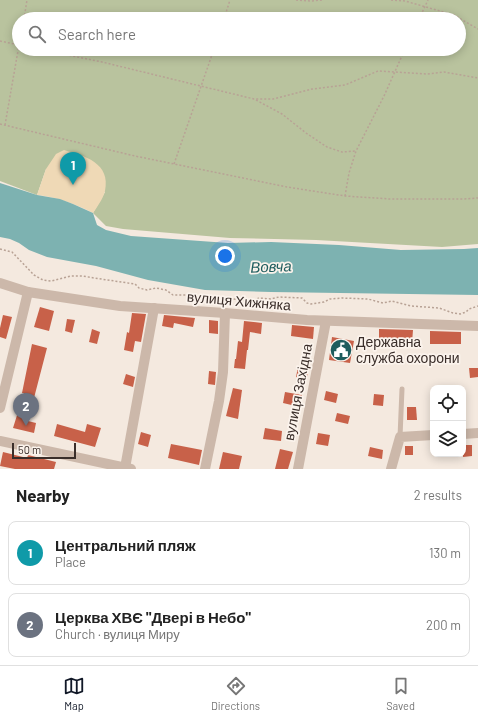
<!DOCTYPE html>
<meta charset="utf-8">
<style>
body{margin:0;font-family:Barlow,sans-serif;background:#f2f2f2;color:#222}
.controls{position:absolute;right:12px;bottom:12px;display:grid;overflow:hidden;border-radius:8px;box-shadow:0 2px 10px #0003}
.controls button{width:36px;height:36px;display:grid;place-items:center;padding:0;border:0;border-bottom:1px solid #e0e0e0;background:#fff;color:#222;font:20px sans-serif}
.scale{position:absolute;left:12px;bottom:10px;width:64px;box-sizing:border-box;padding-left:4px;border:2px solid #3a2e2a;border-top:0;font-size:11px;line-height:14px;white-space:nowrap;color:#3a2e2a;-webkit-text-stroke:3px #fbf3ec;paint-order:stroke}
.you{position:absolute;left:225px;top:256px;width:14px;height:14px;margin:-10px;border:3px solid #fff;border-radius:50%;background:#1a73e8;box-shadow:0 0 0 6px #1a73e833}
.badge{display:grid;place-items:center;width:26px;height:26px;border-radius:50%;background:#111827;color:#fff;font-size:13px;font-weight:700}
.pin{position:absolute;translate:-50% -33px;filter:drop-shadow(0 1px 2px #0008)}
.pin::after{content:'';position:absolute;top:21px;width:14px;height:12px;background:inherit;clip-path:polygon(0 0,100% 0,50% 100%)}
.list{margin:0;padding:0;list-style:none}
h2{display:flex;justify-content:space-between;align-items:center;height:52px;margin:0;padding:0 16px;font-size:17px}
h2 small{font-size:13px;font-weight:400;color:#767676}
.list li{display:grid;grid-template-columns:26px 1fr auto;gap:12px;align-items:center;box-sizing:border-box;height:64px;margin:0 8px 8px;padding:0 8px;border:1px solid #e0e0e0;border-radius:8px}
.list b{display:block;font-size:15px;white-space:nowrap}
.list p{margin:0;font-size:13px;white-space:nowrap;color:#767676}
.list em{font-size:13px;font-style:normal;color:#767676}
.icon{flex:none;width:22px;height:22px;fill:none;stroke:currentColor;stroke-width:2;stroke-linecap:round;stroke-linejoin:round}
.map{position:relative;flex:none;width:478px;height:469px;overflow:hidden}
.search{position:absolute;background:#fff;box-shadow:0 2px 10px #0003;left:12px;right:12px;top:12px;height:44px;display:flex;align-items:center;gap:10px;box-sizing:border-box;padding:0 14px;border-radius:22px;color:#767676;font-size:15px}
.sheet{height:196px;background:#fff}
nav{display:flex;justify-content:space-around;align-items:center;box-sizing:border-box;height:56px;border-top:1px solid #e0e0e0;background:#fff;font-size:11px;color:#767676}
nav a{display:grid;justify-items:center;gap:2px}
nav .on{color:#111827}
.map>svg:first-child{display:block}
.green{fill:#b9c39e;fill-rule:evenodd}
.sand{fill:#efd9b6}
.water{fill:#7db2b1}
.building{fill:#c86149}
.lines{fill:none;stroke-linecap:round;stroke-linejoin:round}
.path{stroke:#b8a295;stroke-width:1.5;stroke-dasharray:2 2;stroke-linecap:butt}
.service{stroke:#ccb8aa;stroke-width:5}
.minor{stroke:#ccb8aa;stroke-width:10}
.labels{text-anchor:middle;stroke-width:3.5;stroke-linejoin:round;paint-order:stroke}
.street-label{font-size:14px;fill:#3a2e2a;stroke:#fbf3ec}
.poi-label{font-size:14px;fill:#3a2e2a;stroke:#fbf3ec;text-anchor:start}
.water-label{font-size:15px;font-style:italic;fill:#1e5c5d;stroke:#fbf3ec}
</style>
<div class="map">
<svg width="478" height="469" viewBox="0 0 478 469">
<rect width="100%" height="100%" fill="#f4e9df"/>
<path class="green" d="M0 0H478V244L442 247 316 240 230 238 123 229 106 226 93 213 105 192 46 169 37 195 0 181ZM19 19H459V49H19Z"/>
<path class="sand" d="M64 150C85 156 111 163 105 191 103 199 97 207 93 213 76 204 57 197 37 195L46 169 56 154Z"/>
<polygon class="water" points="0,183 37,195 60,199 73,204 93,213 97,225 106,230 131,236 228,243 271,242 339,245 401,250 464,249 478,248 478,295 271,292 205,290 148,280 96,266 47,257 29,250 19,243 10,239 0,237"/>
<g class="building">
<polygon points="40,307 54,311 49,331 34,327"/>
<polygon points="132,313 146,314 141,342 135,341 133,352 124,350 127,332 129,333"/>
<polygon points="3,315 12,317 6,339 0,337 0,328"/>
<polygon points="164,315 195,318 193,327 174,323 173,328 162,326"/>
<polygon points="67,319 75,320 72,333 65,331"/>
<polygon points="209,320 218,321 218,334 209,333"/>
<polygon points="244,321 262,323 261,334 250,332 248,350 247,350 245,369 234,368 235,359 236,359 238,341 242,342"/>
<polygon points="292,325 314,327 313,339 291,336"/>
<polygon points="92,329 100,332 97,344 89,342"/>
<polygon points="379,329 413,330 412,343 403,343 403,340 379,339"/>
<polygon points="430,331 461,332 461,344 430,344"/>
<polygon points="332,337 354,341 350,363 329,360"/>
<polygon points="32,344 47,348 28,421 36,423 34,433 13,428 24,393 22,393"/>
<polygon points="298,367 308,369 307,379 296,377"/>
<polygon points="469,368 478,368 478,377 470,378"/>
<polygon points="209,371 216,372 215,385 208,384"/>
<polygon points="126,374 135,377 133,387 123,384"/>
<polygon points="233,388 242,390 238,419 226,416"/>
<polygon points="326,391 338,394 336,403 324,400"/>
<polygon points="285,392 302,395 300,407 283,403"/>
<polygon points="374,394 384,395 383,406 373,405"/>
<polygon points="407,407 416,407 417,420 407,420"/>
<polygon points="337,413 350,416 348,424 335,421"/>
<polygon points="57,424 85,432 87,424 101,428 95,447 54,436"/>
<polygon points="265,428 282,431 281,441 263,439"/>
<polygon points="141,432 151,435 148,447 138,444"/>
<polygon points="318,433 330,435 328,446 316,444"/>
<polygon points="171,444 202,450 199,465 168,458"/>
<polygon points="463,445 472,445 472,456 463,457"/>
<rect x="405" y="446" width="8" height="9"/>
<polygon points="370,447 383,450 382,459 368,456"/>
<polygon points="280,449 293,452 288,469 275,469"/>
<polygon points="3,452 27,458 28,455 56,462 54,469 15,469 0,466"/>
<polygon points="223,452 242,456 239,469 219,469"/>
</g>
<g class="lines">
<g class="path">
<polyline points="296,0 311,1 322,0"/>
<polyline points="391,0 405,1 454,15 478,29"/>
<polyline points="24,19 27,0"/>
<polyline points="224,19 230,0"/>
<polyline points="419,19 428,0"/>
<polyline points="0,41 19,45"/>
<polyline points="38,49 102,62 254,99 273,99 312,89 345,85 378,71 427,74 444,72 478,78"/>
<polyline points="256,100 282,114 306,133 327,147 342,152 355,151"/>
<polyline points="0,124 135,156 287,187 345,196 390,199 463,199 478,198"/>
<polyline points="5,125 19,45"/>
<polyline points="174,164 214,49"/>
<polyline points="345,196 349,173 356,151 384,96 405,49"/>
<polyline points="0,249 12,252 34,275 43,280 51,281 71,276 83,276 94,278 135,284 139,288 147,290 156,288 166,290 173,295 193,295 197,298 207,300 220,297 247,301 252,301 259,298 271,299 279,297 302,298 307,303 311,304 324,302 330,299 342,298 368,299 383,303 392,301 411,306 439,308 453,313 460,314 466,312 469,309 478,306"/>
</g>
<polyline class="service" points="400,437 402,389"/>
<g class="minor">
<polyline points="0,283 28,292 120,306 225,313 307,320 478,326"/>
<polyline points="0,408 28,292"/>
<polyline points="463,434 478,433"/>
<polyline points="0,441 131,469"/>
<polyline points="125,468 154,308"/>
<polyline points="205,469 219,401 223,372 225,313"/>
<polyline points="298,469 326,321"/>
<polyline points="391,469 400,437 433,435"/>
</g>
</g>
<defs>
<g id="civic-disc" transform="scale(1.15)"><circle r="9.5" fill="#1e5c5d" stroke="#fbf3ec"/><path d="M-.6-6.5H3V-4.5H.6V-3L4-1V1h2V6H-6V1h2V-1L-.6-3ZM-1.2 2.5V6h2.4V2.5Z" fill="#fff"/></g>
</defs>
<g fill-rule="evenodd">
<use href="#civic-disc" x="341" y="350"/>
</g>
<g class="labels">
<g class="street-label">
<text transform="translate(239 301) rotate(5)" y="5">вулиця Хижняка</text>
<text transform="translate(298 392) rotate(-79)" y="5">вулиця Західна</text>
</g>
<g class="poi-label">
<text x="356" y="347">Державна<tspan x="356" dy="16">служба охорони</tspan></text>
</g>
<g class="water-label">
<text transform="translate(271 267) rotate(-2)" y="5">Вовча</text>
</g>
</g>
</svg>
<div class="controls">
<button><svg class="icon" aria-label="locate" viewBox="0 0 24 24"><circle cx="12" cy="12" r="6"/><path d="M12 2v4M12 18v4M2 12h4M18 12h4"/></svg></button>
<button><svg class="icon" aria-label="layers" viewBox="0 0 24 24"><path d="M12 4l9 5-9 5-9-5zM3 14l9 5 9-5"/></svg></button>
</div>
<div class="scale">50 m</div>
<div class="you"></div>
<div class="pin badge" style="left:73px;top:185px;background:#0f9aa8">1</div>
<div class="pin badge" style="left:26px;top:426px;background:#6b7280">2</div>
<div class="search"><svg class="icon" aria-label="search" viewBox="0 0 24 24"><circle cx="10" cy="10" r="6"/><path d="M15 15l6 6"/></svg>Search here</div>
</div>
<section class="sheet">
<h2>Nearby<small>2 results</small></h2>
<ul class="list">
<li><span class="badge" style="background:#0f9aa8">1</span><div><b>Центральний пляж</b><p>Place</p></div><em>130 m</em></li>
<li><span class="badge" style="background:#6b7280">2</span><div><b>Церква ХВЄ &quot;Двері в Небо&quot;</b><p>Church · вулиця Миру</p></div><em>200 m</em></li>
</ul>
</section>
<nav>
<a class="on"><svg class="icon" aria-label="map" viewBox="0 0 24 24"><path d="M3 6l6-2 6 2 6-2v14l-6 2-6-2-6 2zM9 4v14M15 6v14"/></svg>Map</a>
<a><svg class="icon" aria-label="directions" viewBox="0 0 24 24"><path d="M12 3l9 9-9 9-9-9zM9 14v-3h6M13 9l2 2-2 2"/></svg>Directions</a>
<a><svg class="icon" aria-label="saved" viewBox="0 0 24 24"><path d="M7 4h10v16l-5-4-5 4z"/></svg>Saved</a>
</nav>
